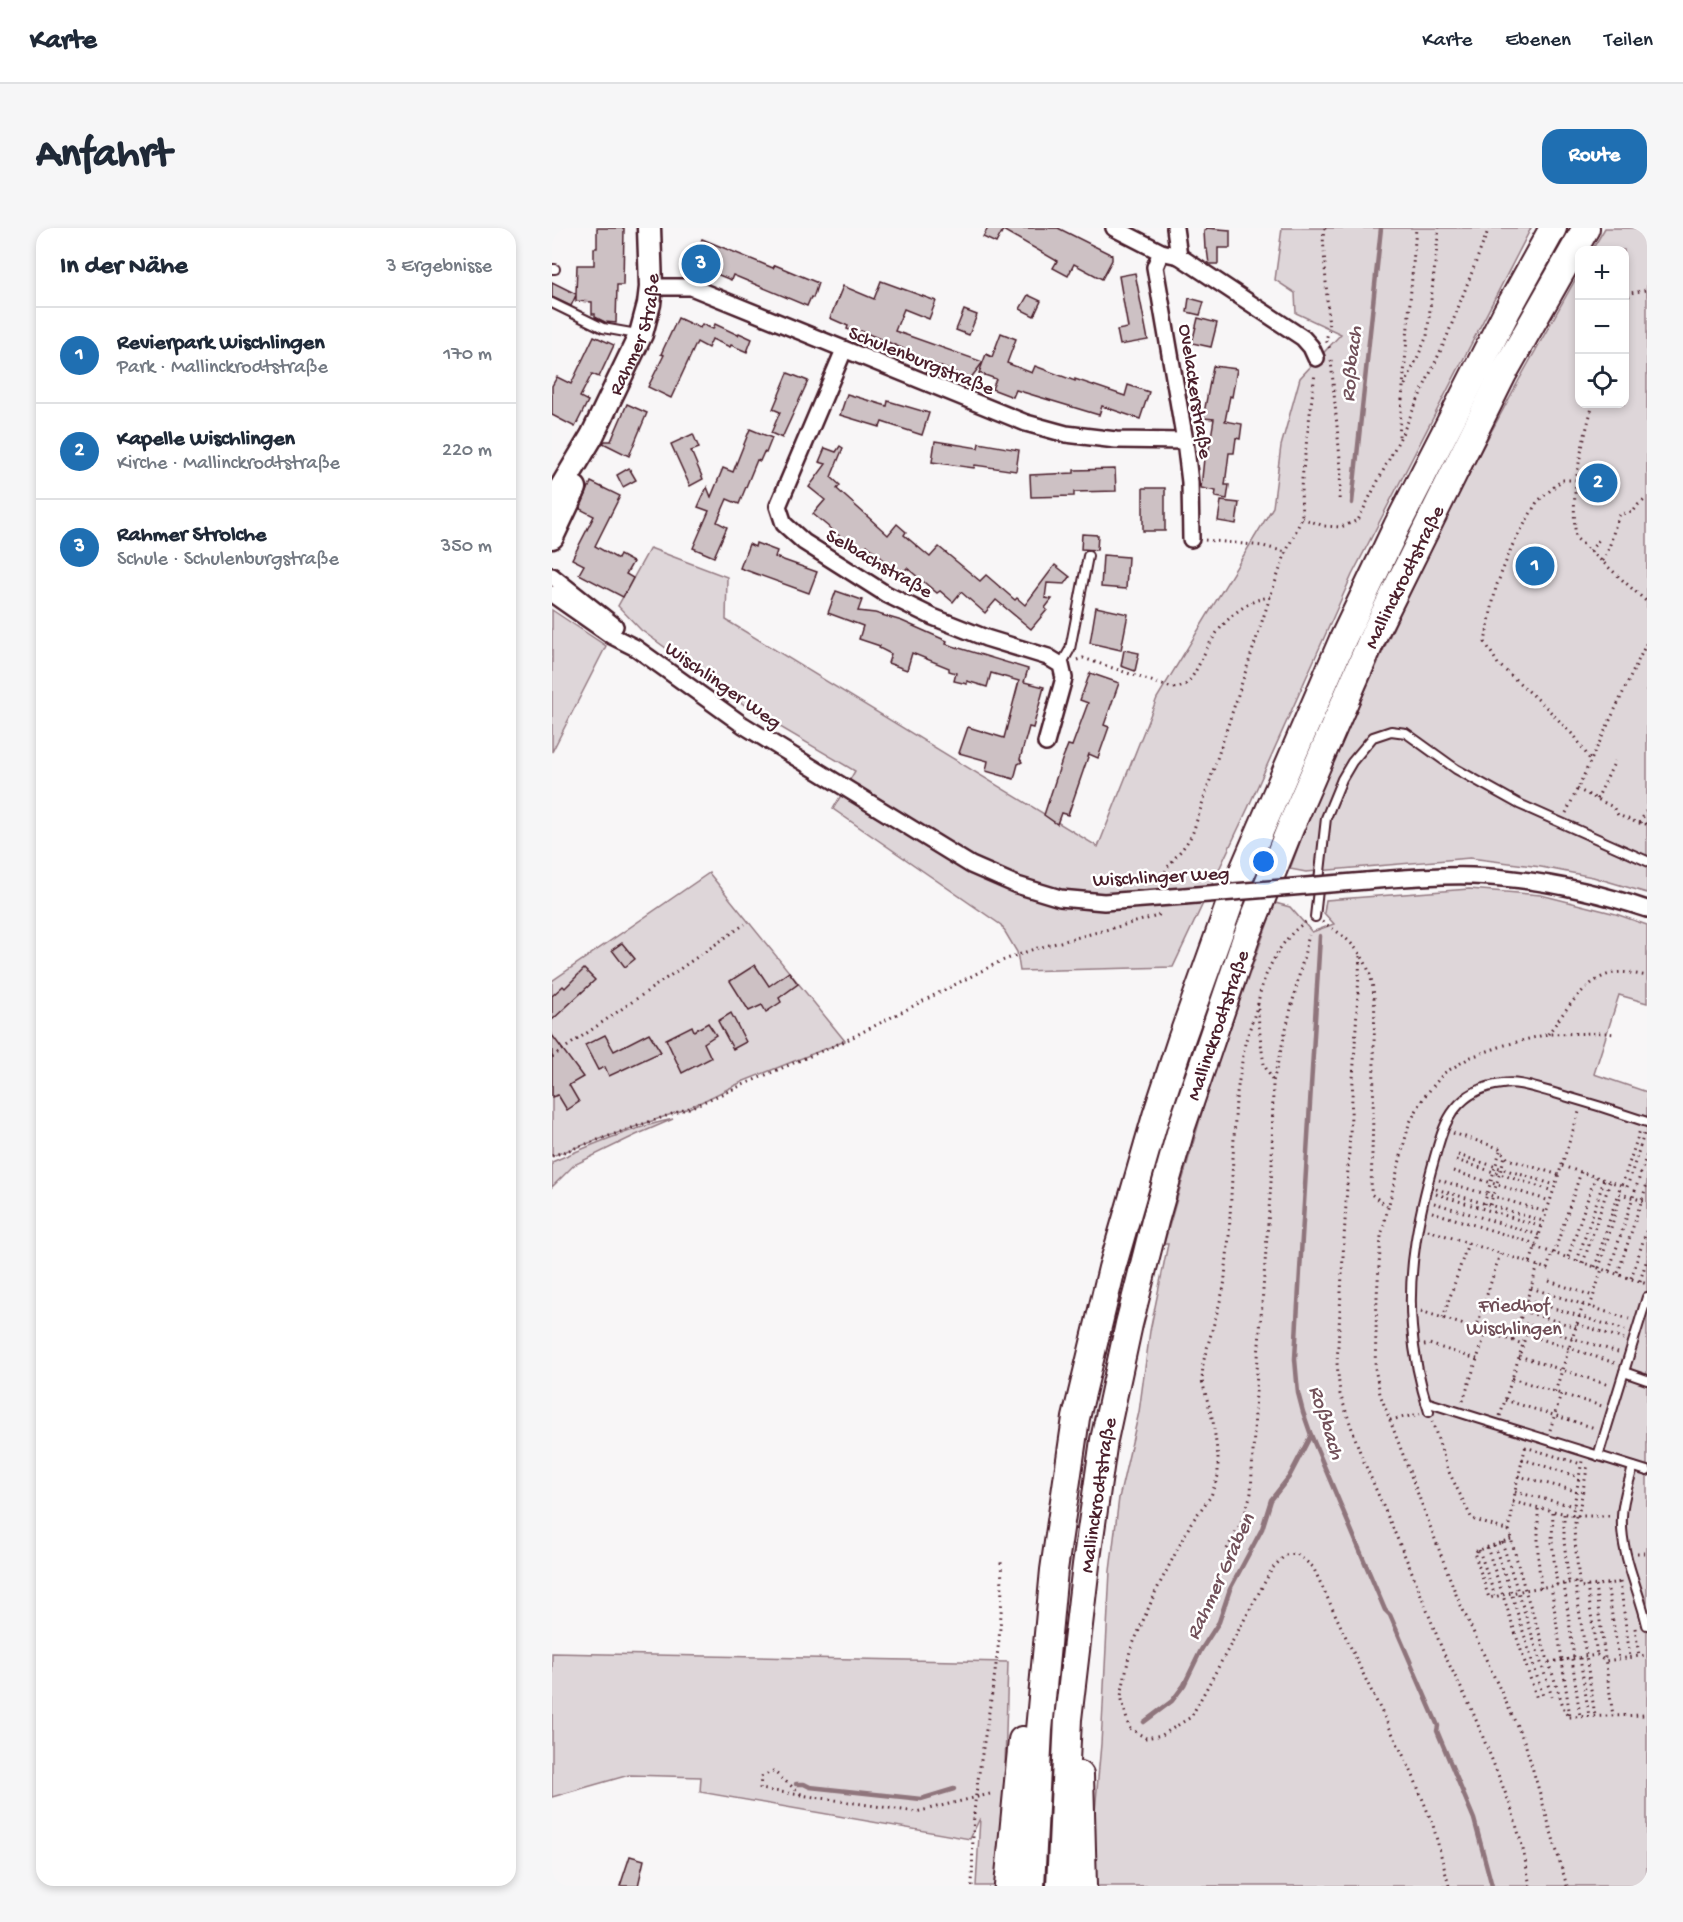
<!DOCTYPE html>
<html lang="de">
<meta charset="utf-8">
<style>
body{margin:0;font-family:"Gochi Hand",sans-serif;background:#f6f6f7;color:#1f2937}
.controls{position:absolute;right:18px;top:18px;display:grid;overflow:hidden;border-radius:12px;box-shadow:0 3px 9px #0003}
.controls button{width:54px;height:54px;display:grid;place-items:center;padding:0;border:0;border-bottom:2px solid #e0e1e3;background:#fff;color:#1f2937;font:30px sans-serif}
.you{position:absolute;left:712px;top:634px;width:21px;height:21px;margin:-15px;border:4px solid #fff;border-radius:50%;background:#1a73e8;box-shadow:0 0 0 9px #1a73e833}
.badge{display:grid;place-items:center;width:39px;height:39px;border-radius:50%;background:#1f6fb2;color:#fff;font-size:20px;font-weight:700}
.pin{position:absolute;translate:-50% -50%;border:3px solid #fff;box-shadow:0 2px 6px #0006}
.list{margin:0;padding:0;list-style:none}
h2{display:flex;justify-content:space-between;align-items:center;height:78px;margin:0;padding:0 24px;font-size:26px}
h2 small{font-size:20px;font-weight:400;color:#747a83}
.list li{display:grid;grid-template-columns:39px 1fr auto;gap:18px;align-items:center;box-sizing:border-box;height:96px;padding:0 24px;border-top:2px solid #e0e1e3}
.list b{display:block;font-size:22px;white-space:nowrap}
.list p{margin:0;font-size:20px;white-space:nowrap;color:#747a83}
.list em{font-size:20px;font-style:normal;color:#747a83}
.icon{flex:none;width:33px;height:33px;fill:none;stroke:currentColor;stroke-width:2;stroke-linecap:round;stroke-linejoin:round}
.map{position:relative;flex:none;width:1095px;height:1658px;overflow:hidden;border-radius:18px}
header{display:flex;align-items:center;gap:36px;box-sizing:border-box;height:84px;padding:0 30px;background:#fff;border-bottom:2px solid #e0e1e3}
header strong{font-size:28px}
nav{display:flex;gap:33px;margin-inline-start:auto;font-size:21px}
.intro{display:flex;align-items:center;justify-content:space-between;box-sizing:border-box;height:144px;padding:0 36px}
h1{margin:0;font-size:42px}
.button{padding:15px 27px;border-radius:18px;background:#1f6fb2;color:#fff;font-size:21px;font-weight:700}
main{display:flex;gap:36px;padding:0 36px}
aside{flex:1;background:#fff;border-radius:18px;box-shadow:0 3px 9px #0003}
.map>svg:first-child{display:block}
.green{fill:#ded6d9;stroke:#947a82;stroke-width:1.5}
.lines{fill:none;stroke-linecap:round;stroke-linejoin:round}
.stream{stroke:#8f747b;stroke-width:4.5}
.building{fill:#cdc1c4;stroke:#4a1f2b;stroke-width:1.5}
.service-casing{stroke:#4a1f2b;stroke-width:12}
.minor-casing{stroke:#4a1f2b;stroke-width:20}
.secondary-casing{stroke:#4a1f2b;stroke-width:27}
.trunk-casing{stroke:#4a1f2b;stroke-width:30}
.path{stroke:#4a1f2b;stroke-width:3;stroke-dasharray:1.5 4.5;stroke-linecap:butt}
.service{stroke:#fff;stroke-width:8}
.minor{stroke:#fff;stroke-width:15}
.secondary{stroke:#fff;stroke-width:22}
.trunk{stroke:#fff;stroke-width:26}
.minor-bridge-casing{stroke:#4a1f2b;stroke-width:20;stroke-linecap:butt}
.minor-bridge{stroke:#fff;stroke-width:15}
.labels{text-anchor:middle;stroke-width:5;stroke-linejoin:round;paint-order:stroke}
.street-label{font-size:20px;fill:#4a1f2b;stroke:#fff}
.park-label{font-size:20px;fill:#6f4d56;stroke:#fff}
.water-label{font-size:21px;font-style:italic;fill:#72515a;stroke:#fff}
</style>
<header>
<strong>Karte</strong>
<nav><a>Karte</a><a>Ebenen</a><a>Teilen</a></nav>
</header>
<div class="intro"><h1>Anfahrt</h1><a class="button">Route</a></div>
<main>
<aside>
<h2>In der Nähe<small>3 Ergebnisse</small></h2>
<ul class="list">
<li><span class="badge">1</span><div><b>Revierpark Wischlingen</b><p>Park · Mallinckrodtstraße</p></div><em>170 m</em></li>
<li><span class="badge">2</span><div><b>Kapelle Wischlingen</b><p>Kirche · Mallinckrodtstraße</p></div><em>220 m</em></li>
<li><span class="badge">3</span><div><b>Rahmer Strolche</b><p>Schule · Schulenburgstraße</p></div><em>350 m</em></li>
</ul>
</aside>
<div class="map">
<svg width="1095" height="1658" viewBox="0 0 1095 1658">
<rect width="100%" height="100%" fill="#f8f6f7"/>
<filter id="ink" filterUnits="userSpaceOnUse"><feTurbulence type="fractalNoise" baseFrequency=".0167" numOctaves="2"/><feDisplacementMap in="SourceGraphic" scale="12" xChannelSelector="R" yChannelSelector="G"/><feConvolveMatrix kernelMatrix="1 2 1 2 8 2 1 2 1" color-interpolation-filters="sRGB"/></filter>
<g filter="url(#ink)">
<g class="green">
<polygon points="730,0 979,0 800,347 696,580 621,739 468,743 465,724 449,697 281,581 303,543 201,483 89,402 66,378 98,320 175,349 174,392 546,619 605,470 721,279 729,218 748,150 789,106 744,85 743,65 723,52"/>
<polygon points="1053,0 1095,0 1095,665 1041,649 989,639 918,630 754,644 738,641 758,587 839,405 903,271 967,152 1027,45 1028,176 1072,176 1072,22 1040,22"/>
<polygon points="0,382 54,418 0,524"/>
<polygon points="157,645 293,813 192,853 137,880 0,928 0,753"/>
<polygon points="917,661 989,667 1064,686 1095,697 1095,775 1067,767 1042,846 1095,864 1095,1658 542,1658 541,1607 549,1516 558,1343 567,1270 587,1184 598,1103 616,1016 612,1016 659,853 723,675 738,679 760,704 782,696 772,685 774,672"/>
<path d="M121 891 84 907 22 937 0 959V934C39 917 79 900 121 891Z"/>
<polygon points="0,1425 456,1434 453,1539 444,1658 424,1658 428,1590 418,1611 148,1564 149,1549 77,1547 0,1569"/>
</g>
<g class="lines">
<g class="stream">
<polyline points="800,275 829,0"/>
<polyline points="768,708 745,1093 743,1131 746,1165 751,1184 759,1207 833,1382 838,1387 886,1498 885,1503 922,1591 940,1658"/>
<polyline points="592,1494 620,1473 632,1457 649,1422 667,1394 678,1361 710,1301 719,1272 737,1249 759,1207"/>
<polyline points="244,1556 252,1556 258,1559 369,1571 402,1561"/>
</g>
</g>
<g class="building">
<polygon points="45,0 72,0 71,57 65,57 64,95 53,94 43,89 43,86 40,86 40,74 24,73 24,67 19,78 0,69 0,54 24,66 25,37 42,37 42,20 45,20"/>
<polygon points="436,0 506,0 560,27 560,32 550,51 522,36 516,48 501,40 505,33 451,2 444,15 431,9"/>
<polygon points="654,0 678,2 678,20 666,20 666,36 657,36 655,21 653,21 652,3 654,2"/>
<polygon points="150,11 221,40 223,37 266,55 261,70 259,69 255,78 181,47 179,52 140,36"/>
<polygon points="583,45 596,112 568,117 565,102 576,100 567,48"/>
<polygon points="329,53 384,73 377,91 352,81 343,103 431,134 418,151 360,127 361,125 338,115 309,103 308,106 295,101 296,98 278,90 291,58 322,71"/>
<polygon points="476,67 489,73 482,88 468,81"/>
<polygon points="637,70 652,74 648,87 635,84"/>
<polygon points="412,82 425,87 417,107 404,102"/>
<polygon points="126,90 148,100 150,96 161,101 163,96 186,107 187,105 200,111 195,124 179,117 178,119 160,111 156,120 145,114 119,170 96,159 112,127 109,126"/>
<polygon points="646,90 665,95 659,119 640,115"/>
<polygon points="449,105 464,111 455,135 480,145 483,138 523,153 523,151 573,168 576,157 597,164 588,191 550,178 547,187 464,162 461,169 440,161 444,151 427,145 434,126 440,129"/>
<polygon points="42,108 62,117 47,149 40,146 28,169 36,173 23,199 0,187 0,158 5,149 19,156"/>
<polygon points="661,138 685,141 680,169 678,168 673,193 690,196 688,211 684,210 682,225 677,225 673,257 677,257 675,271 663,269 664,263 649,260 653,221 657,221 662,191 651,190"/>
<polygon points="236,145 256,153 230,210 219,205 228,184 221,181"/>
<polygon points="295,166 335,178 336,173 377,185 370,207 330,194 328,199 288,187"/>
<polygon points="75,176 95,185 77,228 51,215 53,213 59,213"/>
<polygon points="198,201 220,210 214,225 212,224 208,233 205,232 187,276 175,271 165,294 175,299 162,329 141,320 157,283 146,279 155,259 159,269 171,240 181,244"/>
<polygon points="141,206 147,220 139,223 151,251 138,258 119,216"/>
<polygon points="383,213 426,220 427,215 467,222 464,243 423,237 422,240 380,234"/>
<polygon points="288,218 291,220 279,249 288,257 285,261 336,307 345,296 354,304 352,307 378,329 387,319 428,353 434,347 463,372 465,370 473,377 503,337 518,349 513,356 495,355 493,370 500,371 493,380 495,382 479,401 444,372 433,385 409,364 401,374 388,363 385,365 355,340 349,347 315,317 308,325 261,286 273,272 257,259 274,236 267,234 273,220 284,224"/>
<polygon points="1055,239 1062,244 1060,252 1044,268 1033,258 1048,241"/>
<polygon points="77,240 84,252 71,259 65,247"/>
<polygon points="563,241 564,263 522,264 522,268 479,269 478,247 522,245 522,242"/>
<polygon points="39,254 68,268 43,318 66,331 68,327 81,334 74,346 81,350 71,369 27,346 32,337 20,331 42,288 28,281"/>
<rect x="591" y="260" width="22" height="43"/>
<polygon points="669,273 687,275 684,296 666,293"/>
<polygon points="530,306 546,307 545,322 529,321"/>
<polygon points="204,315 225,323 223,329 265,344 257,365 188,340 197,316 203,319"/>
<polygon points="551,327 576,329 574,361 549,359"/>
<polygon points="284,363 310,372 306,383 323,385 350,393 395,413 394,416 476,441 472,454 492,459 481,500 477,499 468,531 470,534 466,536 462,551 434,543 436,533 407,525 416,499 452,510 467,453 439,445 435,459 415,453 415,456 402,453 404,445 397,443 397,440 360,425 355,442 336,435 339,426 327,420 328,418 307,411 311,398 276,385"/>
<polygon points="544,379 576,386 569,422 538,415"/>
<polygon points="572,422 587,425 583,443 569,438"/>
<polygon points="538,445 567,455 552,497 557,499 546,530 537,526 516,587 509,585 505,596 492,587 510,532 516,517 520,518 536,475 528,472"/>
<polygon points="70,715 83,731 73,739 60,722"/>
<polygon points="203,737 217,758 237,744 246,756 227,770 229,774 214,784 210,777 197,783 178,753"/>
<polygon points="32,741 43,752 0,792 0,768 11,758 13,760"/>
<polygon points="179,785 194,814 181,821 166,793"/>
<polygon points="156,795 164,807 152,815 159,830 130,845 114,811 140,798 142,803"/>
<polygon points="97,805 109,824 57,848 53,839 46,842 33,817 53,807 62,823"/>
<polygon points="0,807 31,849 17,857 27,874 15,882 6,867 0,869"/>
<polygon points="78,1628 92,1632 86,1658 68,1658"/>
</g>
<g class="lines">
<g class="service-casing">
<g id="service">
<polyline points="0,41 3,41"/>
<polyline points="0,75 51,100 85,106"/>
<polyline points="509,437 518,421 536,328"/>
<polyline points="763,689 774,590 790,551 800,534 821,509 839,503 854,505 904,541 967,576 1095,633"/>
<polyline points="1072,1144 1095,1152"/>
<polyline points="874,1174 1095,1243"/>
<path d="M877 1184C868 1156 862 1128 860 1099 855 1042 867 986 882 932 887 915 891 896 903 881 914 867 931 858 950 856 966 853 983 860 999 864 1031 873 1063 883 1095 894"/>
<polyline points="1046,1228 1095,1069"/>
<path d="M1081 1239C1077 1255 1070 1272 1070 1289 1068 1326 1087 1361 1095 1397"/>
</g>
</g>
<g class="minor-casing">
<g id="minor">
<polyline points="562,0 609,24 627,28 751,110 759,119 764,130"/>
<polyline points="623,0 627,28"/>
<polyline points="609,24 603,39 633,213 638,254 639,311"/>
<polyline points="99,59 139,59 474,195 514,206 564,212 633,213"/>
<polyline points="292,122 226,278 232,296 252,314 334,366 381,389 434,410 496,429 509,437 512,450 494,515"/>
<polyline points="0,348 63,398"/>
<polyline points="0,366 60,408 84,420 191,497 419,637 465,657 508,670 552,674 632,668"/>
<path d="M814 653C849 650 884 647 920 648 980 650 1038 662 1095 681"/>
</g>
</g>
<g class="secondary-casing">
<g id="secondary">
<path id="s1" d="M0 275 40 208 89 106 97 76 99 59 97 0"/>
<polyline points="0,309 23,260"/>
</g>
</g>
<g class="trunk-casing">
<g id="trunk">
<polyline points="528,1547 531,1658"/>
<polyline points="456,1658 470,1512"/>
<polyline points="479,1658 487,1502 502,1342 524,1190 560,1040 604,888 629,812 683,661 791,411 845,298 955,83 1001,0"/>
<path id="s2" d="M508 1658 516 1491 534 1337 552 1212 577 1096 603 993 630 898 694 710 739 598 823 404 951 146 1034 0"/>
</g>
</g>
<g class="path">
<polyline points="773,0 771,8 777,101 774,112 779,123"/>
<polyline points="1072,80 1078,65 1095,62"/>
<polyline points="779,132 789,242 787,273"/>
<polyline points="853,157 875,108 887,0"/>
<path d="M1041 176C1029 221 1018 263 1024 310L1095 374"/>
<polyline points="847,208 864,0"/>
<polyline points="1024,252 1010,252 985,274 960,318 944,359 933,414 946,436 991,476 1024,510 1039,533"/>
<polyline points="750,290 772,298 789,299 806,292 851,204 894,111 937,0"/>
<polyline points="653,312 711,318 734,324"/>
<polyline points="1038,323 1049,309"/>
<path d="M1050 333C1060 320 1060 302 1068 286L1081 284 1086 277 1095 270"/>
<path d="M525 432 531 430 620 460C626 460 632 459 636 454 645 444 650 428 657 417 669 395 692 372 718 369"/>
<polyline points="1025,561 1061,579 1066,587 1086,595 1095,596"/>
<polyline points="1045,571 1063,533"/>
<polyline points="1014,585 1095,414"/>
<polyline points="1088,595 1095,581"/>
<path d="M609 655C613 635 633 623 641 604L718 369 734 324 750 290 749 259 763 145"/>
<path d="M770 694C791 706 811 722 818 747 825 770 822 796 822 819 822 868 820 917 819 966L835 978"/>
<polyline points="808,728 785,1135 788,1166 809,1227 862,1349 892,1426 920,1482 959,1579 971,1621 978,1658"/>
<polyline points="706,776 693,815 684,871 677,1008 672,1059 651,1135 650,1153 661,1193 666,1229 666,1248 659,1268 639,1295 603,1365 578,1423 569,1468 577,1500 594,1510 610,1507 639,1489 720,1341 733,1327 745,1326 761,1339 815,1454 860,1545 881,1597 897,1658"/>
<path d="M996 806C1013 784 1032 751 1062 745 1072 743 1084 746 1095 748"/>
<polyline points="0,829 193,696"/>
<path d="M720 852C718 847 714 841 712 836 710 825 705 786 706 776 709 749 731 707 754 694"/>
<polyline points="901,905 947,920 956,931 1007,947"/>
<polyline points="906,927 1003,957"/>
<polyline points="0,928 137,880 293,813 447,734 482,721 606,688 609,684"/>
<polyline points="904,932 1001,963"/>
<polyline points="1010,938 1069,957 1066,965 1095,974"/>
<polyline points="901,943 998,973"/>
<polyline points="887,952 994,984"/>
<polyline points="1070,957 1088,902"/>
<polyline points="1075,959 1093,903"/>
<polyline points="884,961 991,993"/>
<polyline points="884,966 990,999"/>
<polyline points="882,975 987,1007"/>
<polyline points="932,976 948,923"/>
<polyline points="938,977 953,928"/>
<polyline points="880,984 984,1016"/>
<polyline points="876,1002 978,1035 1027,884"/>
<polyline points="983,1019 1095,1056"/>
<polyline points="1002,1025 1029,944"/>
<polyline points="1016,1029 1043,949"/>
<polyline points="1025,1033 1052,952"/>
<polyline points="978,1035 995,1041 1000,1025"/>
<polyline points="1031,1035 1058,954"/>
<polyline points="1043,1039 1066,965"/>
<polyline points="1047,1040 1069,966"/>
<polyline points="1057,1043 1095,926"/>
<polyline points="1066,1045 1095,956"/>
<polyline points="1079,1050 1095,1001"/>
<polyline points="997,1053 1041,1068"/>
<polyline points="1088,1053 1095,1031"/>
<polyline points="979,1060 1077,1091"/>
<polyline points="975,1072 1073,1102"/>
<polyline points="1038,1079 1050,1041"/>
<polyline points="869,1083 971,1116"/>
<polyline points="971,1083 1024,1099"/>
<polyline points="891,1090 916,1015"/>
<polyline points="967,1094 1066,1124"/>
<polyline points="1025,1096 1072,1111"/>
<polyline points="924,1101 948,1026"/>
<polyline points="964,1103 1063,1135"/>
<polyline points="961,1113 986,1038"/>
<polyline points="872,1117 877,1116 925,1131"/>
<polyline points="967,1128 1057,1157"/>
<polyline points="960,1150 1009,1166"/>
<polyline points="1003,1164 1031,1077"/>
<polyline points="953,1172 1043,1200"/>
<polyline points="911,1173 934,1104"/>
<polyline points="948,1188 974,1107"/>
<polyline points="838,1192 868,1186"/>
<polyline points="880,1193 896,1242 920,1291 957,1303 973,1362 1012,1481 1016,1489 1095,1487"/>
<polyline points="998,1202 1009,1166 1050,1178"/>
<polyline points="973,1219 1029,1236"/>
<polyline points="970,1231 1027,1249"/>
<polyline points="966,1248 1024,1263"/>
<polyline points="963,1264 1022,1278"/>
<polyline points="961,1274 1024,1288 1059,1288"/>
<polyline points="986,1281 986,1329 989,1360"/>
<polyline points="1001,1284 1000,1314 1005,1357"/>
<polyline points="1012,1286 1012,1313 1017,1355"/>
<polyline points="1020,1288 1030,1233"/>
<polyline points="1024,1288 1022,1302 1027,1354"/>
<polyline points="1026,1288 1036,1236"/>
<polyline points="957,1303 964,1258 974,1217"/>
<polyline points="959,1311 922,1324 937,1370 973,1362 1023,1354 1027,1354 1028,1359 1071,1354"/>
<polyline points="950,1314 1000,1469"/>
<polyline points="942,1317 958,1361 991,1468"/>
<polyline points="935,1319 985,1471"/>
<polyline points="675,1321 693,1286 699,1265 705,1143 720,941 721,854 757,707"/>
<polyline points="927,1322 943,1368"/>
<polyline points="1085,1325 1095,1325"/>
<polyline points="1023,1354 1043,1488"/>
<polyline points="1068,1354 1078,1429"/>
<polyline points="1012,1356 1022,1430"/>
<polyline points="1055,1356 1067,1431"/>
<polyline points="1043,1357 1061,1488"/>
<polyline points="999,1358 1010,1432"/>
<polyline points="1035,1358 1045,1427"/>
<polyline points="1083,1400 1087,1428"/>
<polyline points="1028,1430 1037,1488"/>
<polyline points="1020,1431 1028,1488"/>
<polyline points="1010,1432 1018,1489"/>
<polyline points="997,1434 1045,1427 1053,1433 1095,1427"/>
<polyline points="249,1566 221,1543 209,1549 208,1561 364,1584 442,1565"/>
<path d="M420 1658C421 1628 420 1596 424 1566 434 1491 454 1410 449 1334"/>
<polyline points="1015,1658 973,1515 905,1369 828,1166 823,1140 825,1068 829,1008 857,896 872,869 892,845 919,829 953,817 996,806 1053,805 1064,806"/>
</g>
<use href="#service" class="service"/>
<use href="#minor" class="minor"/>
<use href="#secondary" class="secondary"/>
<use href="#trunk" class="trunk"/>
<g class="minor-bridge-casing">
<polyline id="minor-bridge" points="632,668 814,653"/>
</g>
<use href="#minor-bridge" class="minor-bridge"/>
</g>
</g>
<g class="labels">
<g class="street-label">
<text dy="7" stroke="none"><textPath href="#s1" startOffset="189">Rahmer Straße</textPath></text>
<text transform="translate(370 131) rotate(22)" y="7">Schulenburgstraße</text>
<text transform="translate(645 163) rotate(81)" y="7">Ovelackerstraße</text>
<text transform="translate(328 334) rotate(30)" y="7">Selbachstraße</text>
<text dy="7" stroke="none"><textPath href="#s2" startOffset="1365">Mallinckrodtstraße</textPath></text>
<text transform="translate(172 456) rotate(35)" y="7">Wischlinger Weg</text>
<text transform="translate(609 647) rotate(-3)" y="7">Wischlinger Weg</text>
<text dy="7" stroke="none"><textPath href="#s2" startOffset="879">Mallinckrodtstraße</textPath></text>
<text dy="7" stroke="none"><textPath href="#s2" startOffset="393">Mallinckrodtstraße</textPath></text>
</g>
<g class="park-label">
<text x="962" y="1083">Friedhof<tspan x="962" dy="23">Wischlingen</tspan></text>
</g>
<g class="water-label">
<text transform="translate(798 136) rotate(-84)" y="7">Roßbach</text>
<text transform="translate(776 1194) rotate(72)" y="7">Roßbach</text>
<text transform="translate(667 1348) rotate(-65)" y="7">Rahmer Graben</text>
</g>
</g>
</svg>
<div class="controls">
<button>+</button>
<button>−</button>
<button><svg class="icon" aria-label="locate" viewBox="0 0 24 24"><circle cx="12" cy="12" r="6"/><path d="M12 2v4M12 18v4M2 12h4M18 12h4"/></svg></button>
</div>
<div class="you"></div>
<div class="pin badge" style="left:983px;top:338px">1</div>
<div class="pin badge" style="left:1046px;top:255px">2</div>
<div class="pin badge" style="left:149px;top:36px">3</div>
</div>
</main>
